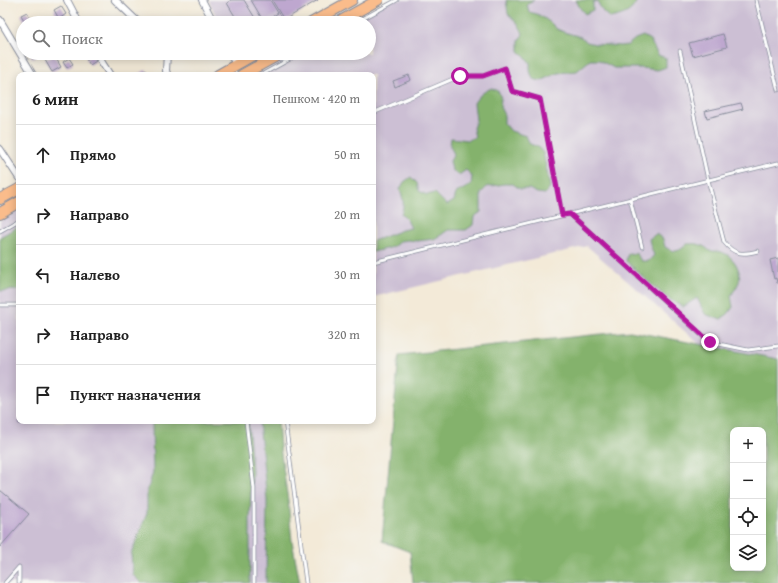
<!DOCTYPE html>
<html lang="ru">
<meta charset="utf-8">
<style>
body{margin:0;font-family:"Gentium Book Plus",serif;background:#f6f6f6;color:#222}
.controls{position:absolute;right:12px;bottom:12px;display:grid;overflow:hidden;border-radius:8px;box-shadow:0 2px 10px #0003}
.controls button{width:36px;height:36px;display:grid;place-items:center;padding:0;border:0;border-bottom:1px solid #e0e0e0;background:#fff;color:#222;font:20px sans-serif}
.stop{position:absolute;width:12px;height:12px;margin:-9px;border:3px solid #b5179e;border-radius:50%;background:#fff}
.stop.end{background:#b5179e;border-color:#fff;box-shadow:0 1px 4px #0008}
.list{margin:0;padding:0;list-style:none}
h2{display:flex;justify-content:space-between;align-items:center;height:52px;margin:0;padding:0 16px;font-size:17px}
h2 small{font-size:13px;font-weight:400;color:#767676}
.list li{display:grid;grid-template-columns:26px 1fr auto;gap:12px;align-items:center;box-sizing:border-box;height:60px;padding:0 16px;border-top:1px solid #e0e0e0}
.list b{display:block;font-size:15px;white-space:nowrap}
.list em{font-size:13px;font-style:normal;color:#767676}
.icon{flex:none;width:22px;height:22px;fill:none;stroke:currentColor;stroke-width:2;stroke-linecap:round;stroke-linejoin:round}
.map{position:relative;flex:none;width:778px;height:583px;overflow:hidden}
.search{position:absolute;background:#fff;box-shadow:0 2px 10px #0003;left:16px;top:16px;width:360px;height:44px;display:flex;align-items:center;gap:10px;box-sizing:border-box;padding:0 14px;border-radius:22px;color:#767676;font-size:15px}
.panel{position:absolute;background:#fff;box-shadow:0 2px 10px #0003;left:16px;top:72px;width:360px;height:352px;border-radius:8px}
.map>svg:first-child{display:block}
.industrial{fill:#ccbfd4}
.forest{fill:#84b26c;stroke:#507065;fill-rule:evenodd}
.building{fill:#bea7cf}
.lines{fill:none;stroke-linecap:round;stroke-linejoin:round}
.service-casing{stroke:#878c9b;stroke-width:4.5}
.minor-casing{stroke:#878c9b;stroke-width:8}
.primary-casing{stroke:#878c9b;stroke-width:12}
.service{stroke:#fff;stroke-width:3}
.minor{stroke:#fff;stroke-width:6}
.primary{stroke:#fabc8b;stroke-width:10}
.route{stroke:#b5179e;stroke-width:5}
</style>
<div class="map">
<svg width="778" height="583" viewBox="0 0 778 583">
<rect width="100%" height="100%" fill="#f6f6f2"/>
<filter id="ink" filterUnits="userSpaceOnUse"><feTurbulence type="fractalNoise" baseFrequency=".025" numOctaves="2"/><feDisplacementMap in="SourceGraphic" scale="8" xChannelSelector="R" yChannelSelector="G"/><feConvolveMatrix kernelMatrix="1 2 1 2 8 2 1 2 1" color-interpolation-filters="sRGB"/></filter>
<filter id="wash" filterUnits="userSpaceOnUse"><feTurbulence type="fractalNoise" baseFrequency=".012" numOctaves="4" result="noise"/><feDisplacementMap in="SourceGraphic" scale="16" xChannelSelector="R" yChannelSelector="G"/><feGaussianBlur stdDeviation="0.9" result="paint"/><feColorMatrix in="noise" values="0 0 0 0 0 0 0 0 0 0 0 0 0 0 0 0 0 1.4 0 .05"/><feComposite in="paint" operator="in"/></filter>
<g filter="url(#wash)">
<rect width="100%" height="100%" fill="#f3ead8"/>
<g class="industrial">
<polygon points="210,0 322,0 282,23 236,23 234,20 230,23 219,23 209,1"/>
<polygon points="388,0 778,0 778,362 705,349 587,246 373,297 373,75 256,75 295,53 369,53 369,23 347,23"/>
<polygon points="19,210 19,421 259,421 267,501 266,583 0,583 0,221"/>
</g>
<g class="forest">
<path d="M506 0H534L527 4 529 12 537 14 544 18 551 23 557 29 564 32 581 37 587 42 595 44 620 46 628 45 635 39 643 36 650 40 658 55 666 58V67L658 70 641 68H614L599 60H590L577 71 558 73 541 81 533 79 530 71V63L525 56 519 51V41L523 34C520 25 515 20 508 14Z"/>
<path d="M576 0H637C632 13 624 15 610 18L603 12 597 1 593 2V10L585 14 580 8Z"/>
<path d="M492 88 499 92 501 99 500 107 504 115V123L511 131 526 136 530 144 538 147 543 153 550 187 545 194 537 193 529 189H520L513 184H504L487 187 481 193V212L474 217 473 225 466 230H448L441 235 434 239 417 241 408 240 400 241 393 247 373 252V241L402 230 411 228 407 220 401 214C405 204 403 199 400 189L404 182 411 177 417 183 419 191 427 195 435 193 447 205 454 201 456 193 471 185 472 176 466 170 459 175 452 170 450 161 454 154 450 146 451 138 468 140 475 137 473 128 476 120 474 103C479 95 484 91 492 88Z"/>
<polygon points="19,226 19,290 0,291 0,237"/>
<path d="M656 234 663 239 665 247C675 253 679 252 687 244 698 243 702 244 710 251 715 251 721 251 726 254 735 259 742 272 739 282 737 287 733 292 731 296L733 307 728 314 721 319 713 317 705 314 697 298 683 307C661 296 644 277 626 261L628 253 637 254 641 261H649L654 255 651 248 649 239Z"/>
<path d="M630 331 778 359V583H413L410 552 382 541 399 355ZM733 430H763V568H733Z"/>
<polygon points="152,421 248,421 252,471 250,518 250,583 141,583 133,575 131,554 147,513 147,492 153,472"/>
<polygon points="259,421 278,421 280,447 288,500 292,541 300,583 266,583 267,501"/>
</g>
<g id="blocks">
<g class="building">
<polygon points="231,0 244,0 258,23 239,23 227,3"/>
<polygon points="251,0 270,0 278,13 264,22"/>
<polygon points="272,0 318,0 284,20"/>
<polygon points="61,6 66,14 59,19 54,10"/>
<polygon points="27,12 31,19 25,22 21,15"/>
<polygon points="723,34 727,47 693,56 689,43"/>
<polygon points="29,53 38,53 39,55 33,59"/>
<polygon points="54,55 61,67 52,72 45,60"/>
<polygon points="92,55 96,61 90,65 86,59"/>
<polygon points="69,58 73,64 67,68 63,62"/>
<polygon points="146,70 148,75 136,75"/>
<polygon points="409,75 411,80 395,87 393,81"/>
<polygon points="741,103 743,109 707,118 705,111"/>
<polygon points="778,258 778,283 777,283 776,278 774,279 770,260"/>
<polygon points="18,421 31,421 31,423 19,424"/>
<polygon points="0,490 29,514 0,547"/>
</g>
</g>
</g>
<g filter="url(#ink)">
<use href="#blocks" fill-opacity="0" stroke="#878c9b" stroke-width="1"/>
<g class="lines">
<g class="service-casing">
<g id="service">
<polyline points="756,0 778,90"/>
<polyline points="355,23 397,0"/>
<path d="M680 51 708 180 724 242C734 255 743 255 758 251"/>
<polyline points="261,75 301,53"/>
<polyline points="373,113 460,76 483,76 505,68 512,91 540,99 562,215"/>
<polyline points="630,199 642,247"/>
<polyline points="570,214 709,342 748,350 778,346"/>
<polyline points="0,231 19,220"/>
<polyline points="373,262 778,163"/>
<polyline points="0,305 19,305"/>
<polyline points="246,421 254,488 254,583"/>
<polyline points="285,421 306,583"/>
<polyline points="5,583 19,567 19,583"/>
</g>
</g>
<g class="minor-casing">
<g id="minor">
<polyline points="67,0 79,23"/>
<polyline points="115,0 139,23"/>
<polyline points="202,0 214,23"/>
<polyline points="0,20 33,75"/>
<polyline points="96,53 110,75"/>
<polyline points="167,53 166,71 168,75"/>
<polyline points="230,53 236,65"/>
<polyline points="0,149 19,178"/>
</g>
</g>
<g class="primary-casing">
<g id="primary">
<polyline points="311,23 352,0"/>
<polyline points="337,23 378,0"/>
<polyline points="218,75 257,53"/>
<polyline points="242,75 282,53"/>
<polyline points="0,199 19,189"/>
<polyline points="0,213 19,202"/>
</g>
</g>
<use href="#service" class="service"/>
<use href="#minor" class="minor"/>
<use href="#primary" class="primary"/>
</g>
</g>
<g class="lines" filter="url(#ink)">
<polyline class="route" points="460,76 483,76 505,68 512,91 540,99 562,215 570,214 710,342"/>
</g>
</svg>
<div class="controls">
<button>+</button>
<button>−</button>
<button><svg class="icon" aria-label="locate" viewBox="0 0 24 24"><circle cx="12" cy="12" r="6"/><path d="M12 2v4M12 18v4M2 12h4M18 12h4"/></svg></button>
<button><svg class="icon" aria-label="layers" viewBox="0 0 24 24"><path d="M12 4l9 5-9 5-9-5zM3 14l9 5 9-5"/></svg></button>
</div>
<div class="stop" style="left:460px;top:76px"></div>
<div class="stop end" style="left:710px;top:342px"></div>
<div class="search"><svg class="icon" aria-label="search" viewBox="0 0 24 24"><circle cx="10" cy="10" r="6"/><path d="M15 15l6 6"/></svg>Поиск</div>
<section class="panel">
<h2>6 мин<small>Пешком · 420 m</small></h2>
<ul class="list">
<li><svg class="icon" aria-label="ahead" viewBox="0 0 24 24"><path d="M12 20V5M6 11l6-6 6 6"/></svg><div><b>Прямо</b></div><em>50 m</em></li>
<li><svg class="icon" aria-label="right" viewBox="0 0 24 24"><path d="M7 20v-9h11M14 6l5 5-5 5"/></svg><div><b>Направо</b></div><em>20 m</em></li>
<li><svg class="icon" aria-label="left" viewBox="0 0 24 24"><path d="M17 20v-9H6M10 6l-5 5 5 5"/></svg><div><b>Налево</b></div><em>30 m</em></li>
<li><svg class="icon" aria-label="right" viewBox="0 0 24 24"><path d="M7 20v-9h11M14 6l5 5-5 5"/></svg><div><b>Направо</b></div><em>320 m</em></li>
<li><svg class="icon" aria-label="arrive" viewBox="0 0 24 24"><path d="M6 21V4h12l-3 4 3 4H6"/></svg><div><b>Пункт назначения</b></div></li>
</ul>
</section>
</div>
